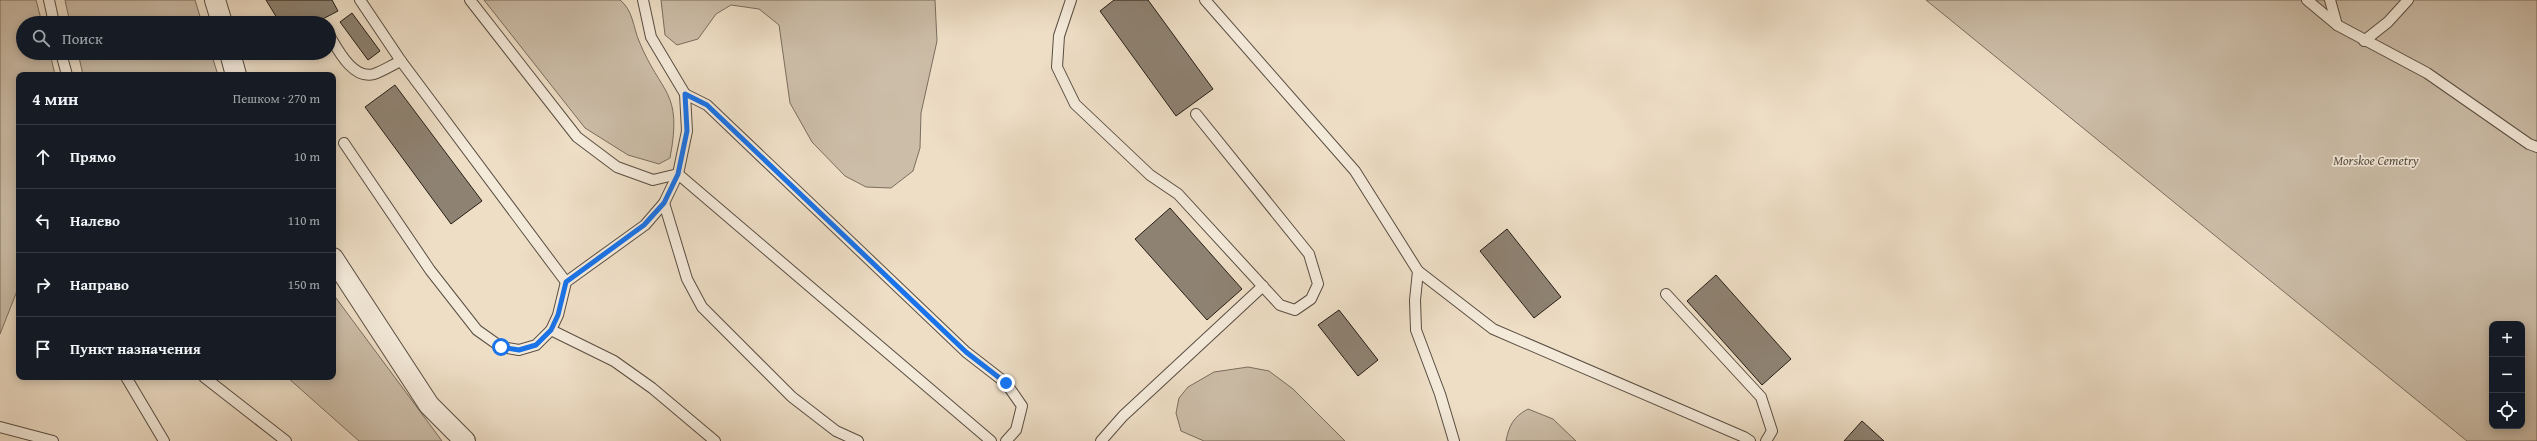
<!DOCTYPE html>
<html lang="ru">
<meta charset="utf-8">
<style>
body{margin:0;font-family:"Gentium Book Plus",serif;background:#242831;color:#f1f3f6}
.controls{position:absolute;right:12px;bottom:12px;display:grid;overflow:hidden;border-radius:8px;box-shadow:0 2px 10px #0003}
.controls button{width:36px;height:36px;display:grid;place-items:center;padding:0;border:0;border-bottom:1px solid #363941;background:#171b24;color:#f1f3f6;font:20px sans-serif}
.stop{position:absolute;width:12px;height:12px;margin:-9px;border:3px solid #1a73e8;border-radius:50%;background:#fff}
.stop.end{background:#1a73e8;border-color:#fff;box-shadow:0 1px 4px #0008}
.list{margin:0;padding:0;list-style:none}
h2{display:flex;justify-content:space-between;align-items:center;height:52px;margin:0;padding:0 16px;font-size:17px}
h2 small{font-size:13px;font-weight:400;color:#9ea1a6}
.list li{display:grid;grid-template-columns:26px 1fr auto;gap:12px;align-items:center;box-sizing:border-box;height:64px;padding:0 16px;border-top:1px solid #363941}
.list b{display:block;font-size:15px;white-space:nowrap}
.list em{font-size:13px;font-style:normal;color:#9ea1a6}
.icon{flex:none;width:22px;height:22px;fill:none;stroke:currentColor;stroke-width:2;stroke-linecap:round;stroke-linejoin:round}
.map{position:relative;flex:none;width:2537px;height:441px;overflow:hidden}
.search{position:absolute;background:#171b24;box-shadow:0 2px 10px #0003;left:16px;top:16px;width:320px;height:44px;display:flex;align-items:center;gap:10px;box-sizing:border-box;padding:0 14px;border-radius:22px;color:#9ea1a6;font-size:15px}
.panel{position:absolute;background:#171b24;box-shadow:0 2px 10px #0003;left:16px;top:72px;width:320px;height:308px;border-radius:8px}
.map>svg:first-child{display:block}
.green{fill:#ccbda8;stroke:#7a6e5f;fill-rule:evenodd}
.building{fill:#8e8272;stroke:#271e16}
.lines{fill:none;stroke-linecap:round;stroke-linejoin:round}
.service-casing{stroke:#594e42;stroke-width:12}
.minor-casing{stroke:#594e42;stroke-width:22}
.service{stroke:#f4eada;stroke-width:10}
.minor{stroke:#f4eada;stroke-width:20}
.route{stroke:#1a73e8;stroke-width:5}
.labels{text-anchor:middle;stroke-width:3.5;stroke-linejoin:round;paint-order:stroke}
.park-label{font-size:13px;font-style:italic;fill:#594e42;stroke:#f4eada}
</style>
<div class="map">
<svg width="2537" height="441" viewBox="0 0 2537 441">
<rect width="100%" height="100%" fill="#eedec6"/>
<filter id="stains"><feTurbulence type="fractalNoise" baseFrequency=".005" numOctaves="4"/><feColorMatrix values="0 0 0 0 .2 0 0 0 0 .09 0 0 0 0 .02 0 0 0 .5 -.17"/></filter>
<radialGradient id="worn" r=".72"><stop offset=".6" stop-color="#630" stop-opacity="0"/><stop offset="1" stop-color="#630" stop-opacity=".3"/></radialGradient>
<g class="green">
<polygon points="0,0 36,0 42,23 23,23 23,53 50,53 55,75 19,75 19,286 0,334"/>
<polygon points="65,0 195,0 202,23 70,23"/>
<path d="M484 0H620C633 10 633 27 639 41 661 95 683 90 670 158L659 164 628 155 585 128Z"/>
<polygon points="661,0 935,0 937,41 921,113 920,148 913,171 891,188 866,187 845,176 812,142 790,103 779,25 759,9 731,5 716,14 698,39 677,45 665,35"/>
<path d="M1926 0H2537V441H2467ZM2492 324H2522V426H2492Z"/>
<polygon points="78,53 211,53 218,75 83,75"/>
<polygon points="333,294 442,441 359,441 287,377 333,377"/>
<polygon points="1248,367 1269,371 1293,389 1345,441 1204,441 1181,431 1176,413 1179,398 1188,387 1214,372"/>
<path d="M1528 409 1553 419 1576 441H1506C1509 426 1513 417 1528 409Z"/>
</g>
<g class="building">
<polygon points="266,0 332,0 338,11 315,23 280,23"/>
<polygon points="1114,0 1148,0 1213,89 1176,116 1100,11"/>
<polygon points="352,13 380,51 368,60 340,22"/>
<polygon points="395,85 482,201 451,224 365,107"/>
<polygon points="1170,208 1242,289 1207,320 1135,239"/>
<polygon points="1507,229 1561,297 1534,318 1480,251"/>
<polygon points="1716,275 1791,359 1762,385 1687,301"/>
<polygon points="1339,310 1378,360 1358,376 1318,325"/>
<polygon points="1862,421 1884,441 1844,441"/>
</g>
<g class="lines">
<g class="service-casing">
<g id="service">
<polyline points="49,0 54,23"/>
<polyline points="360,0 401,61 566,282"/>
<polyline points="470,0 577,137 617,167 653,180 678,174"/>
<polyline points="643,0 651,37 685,94 687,131 678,174 991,441"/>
<polyline points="1071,0 1059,36 1057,67 1075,104 1150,175 1178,194 1280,305 1295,310 1311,299 1318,284 1309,254 1196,114"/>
<polyline points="1205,0 1355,171 1418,271 1493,329 1744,437 1750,441"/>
<polyline points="2307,0 2337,25"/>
<polyline points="2330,0 2337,25 2427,73 2529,144 2537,147"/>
<path d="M329 35C338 50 353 80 374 74 383 71 392 65 401 61"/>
<polyline points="2364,41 2388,22 2408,0"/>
<polyline points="61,53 67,75"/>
<polyline points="685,94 707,105 966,352 1006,383 1022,406 1016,430 1006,441"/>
<polyline points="344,143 430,270 477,330 501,347 519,350 536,345 551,330 558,315 566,282 645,225 664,203 678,174"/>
<polyline points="664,203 687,279 702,307 792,397 836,431 858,441"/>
<polyline points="1418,271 1415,300 1416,330 1440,394 1454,441"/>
<polyline points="1666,294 1761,397 1772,431 1766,441"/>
<polyline points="551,330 614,361 652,388 715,441"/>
<polyline points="126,377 164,441"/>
<polyline points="204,377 286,441"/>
<polyline points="0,427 53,441"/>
<polyline points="1101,441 1123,416 1263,286"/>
</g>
</g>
<g class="minor-casing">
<g id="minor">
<polyline points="215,0 222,23"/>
<polyline points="230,53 236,75"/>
<polyline points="333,258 429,405 465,441"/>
</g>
</g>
<use href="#service" class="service"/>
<use href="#minor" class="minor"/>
</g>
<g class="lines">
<polyline class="route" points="501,347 519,350 536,345 551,330 558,315 566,282 644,225 664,203 678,174 687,131 685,94 707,105 966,352 1006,383"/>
</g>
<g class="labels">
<g class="park-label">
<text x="2376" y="165">Morskoe Cemetry</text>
</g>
</g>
<rect width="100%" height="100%" filter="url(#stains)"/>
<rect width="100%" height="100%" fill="url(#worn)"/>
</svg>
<div class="controls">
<button>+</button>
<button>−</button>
<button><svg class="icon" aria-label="locate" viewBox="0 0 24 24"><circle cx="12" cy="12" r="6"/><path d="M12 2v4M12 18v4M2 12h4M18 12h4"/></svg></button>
</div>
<div class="stop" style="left:501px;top:347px"></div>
<div class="stop end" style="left:1006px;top:383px"></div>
<div class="search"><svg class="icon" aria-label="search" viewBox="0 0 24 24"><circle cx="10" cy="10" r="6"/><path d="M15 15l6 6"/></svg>Поиск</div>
<section class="panel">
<h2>4 мин<small>Пешком · 270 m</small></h2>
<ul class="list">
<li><svg class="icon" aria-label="ahead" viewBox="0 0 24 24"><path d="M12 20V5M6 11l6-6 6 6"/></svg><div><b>Прямо</b></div><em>10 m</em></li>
<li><svg class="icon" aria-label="left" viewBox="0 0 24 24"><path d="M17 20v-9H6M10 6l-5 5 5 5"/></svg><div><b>Налево</b></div><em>110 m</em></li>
<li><svg class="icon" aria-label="right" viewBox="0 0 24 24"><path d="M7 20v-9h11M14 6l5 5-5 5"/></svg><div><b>Направо</b></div><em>150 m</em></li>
<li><svg class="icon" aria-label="arrive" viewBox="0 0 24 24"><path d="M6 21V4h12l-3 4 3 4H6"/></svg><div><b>Пункт назначения</b></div></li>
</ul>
</section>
</div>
